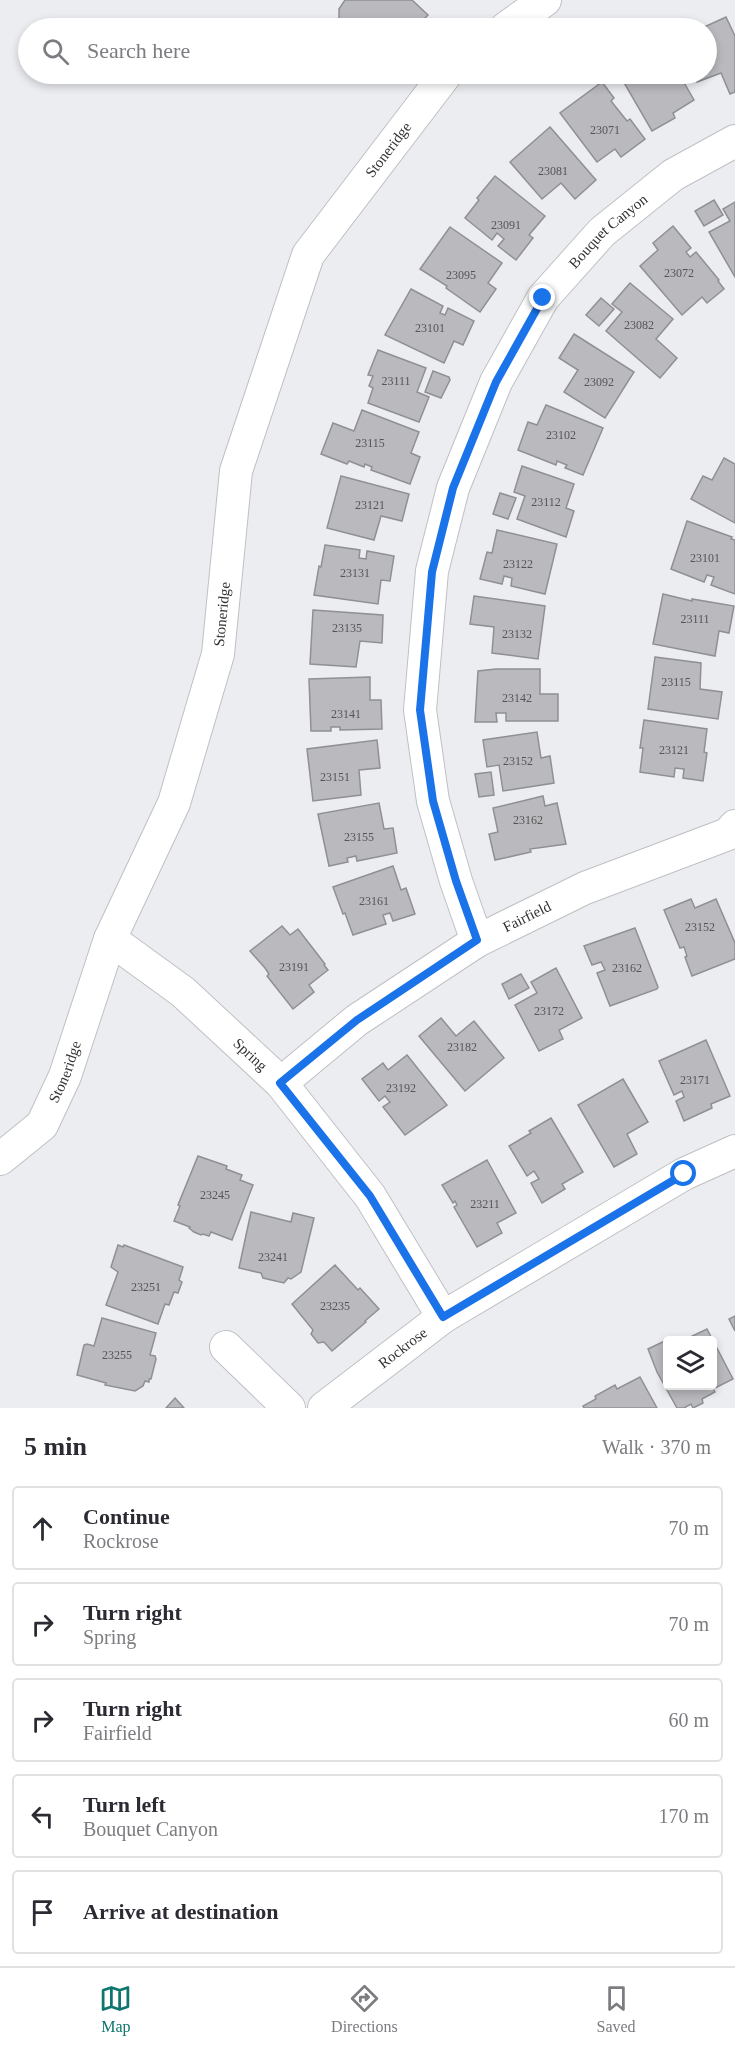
<!DOCTYPE html>
<meta charset="utf-8">
<style>
body{margin:0;font-family:Georgia,serif;background:#f2f2f3;color:#2b2b33}
.controls{position:absolute;right:18px;bottom:18px;display:grid;overflow:hidden;border-radius:6px;box-shadow:0 3px 9px #0003}
.controls button{width:54px;height:54px;display:grid;place-items:center;padding:0;border:0;border-bottom:2px solid #e1e1e2;background:#fff;color:#2b2b33;font:30px sans-serif}
.stop{position:absolute;width:18px;height:18px;margin:-14px;border:4px solid #1a73e8;border-radius:50%;background:#fff}
.stop.end{background:#1a73e8;border-color:#fff;box-shadow:0 2px 6px #0008}
.list{margin:0;padding:0;list-style:none}
h2{display:flex;justify-content:space-between;align-items:center;height:78px;margin:0;padding:0 24px;font-size:26px}
h2 small{font-size:20px;font-weight:400;color:#7c7c81}
.list li{display:grid;grid-template-columns:39px 1fr auto;gap:18px;align-items:center;box-sizing:border-box;height:84px;margin:0 12px 12px;padding:0 12px;border:2px solid #e1e1e2;border-radius:6px}
.list b{display:block;font-size:22px;white-space:nowrap}
.list p{margin:0;font-size:20px;white-space:nowrap;color:#7c7c81}
.list em{font-size:20px;font-style:normal;color:#7c7c81}
.icon{flex:none;width:33px;height:33px;fill:none;stroke:currentColor;stroke-width:2;stroke-linecap:round;stroke-linejoin:round}
.map{position:relative;flex:none;width:735px;height:1408px;overflow:hidden}
.search{position:absolute;background:#fff;box-shadow:0 3px 9px #0003;left:18px;right:18px;top:18px;height:66px;display:flex;align-items:center;gap:15px;box-sizing:border-box;padding:0 21px;border-radius:33px;color:#7c7c81;font-size:22px}
.sheet{height:558px;background:#fff}
nav{display:flex;justify-content:space-around;align-items:center;box-sizing:border-box;height:84px;border-top:2px solid #e1e1e2;background:#fff;font-size:16px;color:#7c7c81}
nav a{display:grid;justify-items:center;gap:3px}
nav .on{color:#0f766e}
.map>svg:first-child{display:block}
.building{fill:#bababe;stroke:#8f9093;stroke-width:1.5}
.lines{fill:none;stroke-linecap:round;stroke-linejoin:round}
.minor-casing{stroke:#bfc0c4;stroke-width:34}
.minor{stroke:#fff;stroke-width:32}
.route{stroke:#1a73e8;stroke-width:8}
.labels{text-anchor:middle;stroke-width:4.5;stroke-linejoin:round;paint-order:stroke}
.number-label{font-size:12px;fill:#555557}
.street-label{font-size:15px;fill:#333335;stroke:#ecedf1}
</style>
<div class="map">
<svg width="735" height="1408" viewBox="0 0 735 1408">
<rect width="100%" height="100%" fill="#ecedf1"/>
<g class="building">
<polygon points="345,0 412,0 428,15 415,28 345,28 339,19 339,9"/>
<polygon points="726,17 735,36 735,92 730,94 721,73 697,82 693,74 706,74 706,28 702,28"/>
<polygon points="619,74 679,74 694,100 673,113 675,118 652,131"/>
<polygon points="602,82 614,98 611,101 627,121 630,119 645,139 621,157 615,149 597,162 560,113"/>
<polygon points="550,127 596,180 575,199 561,183 542,199 510,162"/>
<polygon points="495,176 545,216 529,235 533,238 516,260 498,246 504,239 497,233 492,240 465,218 479,200 477,198"/>
<polygon points="714,200 723,215 704,226 695,211"/>
<polygon points="735,202 735,277 709,232 730,221 723,209"/>
<polygon points="673,226 691,248 686,252 690,257 696,252 719,280 718,281 724,289 707,303 702,297 682,315 640,266 658,250 653,243"/>
<polygon points="450,227 502,263 488,283 496,289 480,312 446,288 447,286 420,269"/>
<polygon points="630,283 673,319 656,339 677,358 660,378 606,331 622,312 612,304"/>
<polygon points="411,289 443,306 440,313 445,315 448,308 474,321 463,345 454,341 444,363 385,335"/>
<polygon points="601,298 614,309 599,326 586,315"/>
<polygon points="574,334 634,372 605,418 564,392 578,370 559,358"/>
<polygon points="378,350 426,368 417,392 429,397 419,422 368,403 373,388 369,386 373,376 368,375"/>
<polygon points="433,371 449,377 450,380 441,398 425,392"/>
<polygon points="546,405 603,428 583,475 565,468 567,465 557,461 556,465 518,450 528,422 537,425"/>
<polygon points="362,410 419,432 411,453 420,457 410,484 371,470 372,467 365,464 364,467 349,461 347,464 321,454 333,423 354,431"/>
<polygon points="724,458 735,464 735,523 691,499 703,476 712,480"/>
<polygon points="522,466 574,484 566,508 574,511 566,537 517,519 525,496 514,492"/>
<polygon points="341,476 409,494 402,521 381,516 374,540 327,528"/>
<polygon points="500,493 516,498 508,519 493,514"/>
<polygon points="687,521 732,537 731,539 735,540 735,594 711,585 714,577 707,575 704,582 671,569"/>
<polygon points="497,530 557,544 545,594 511,586 512,578 504,576 502,584 480,579 487,552 492,553"/>
<polygon points="325,545 360,550 359,558 366,559 367,551 394,556 390,581 381,580 378,604 314,595 319,566 321,567"/>
<polygon points="663,594 692,601 692,599 734,606 729,633 719,631 715,656 653,644"/>
<polygon points="474,596 545,606 538,659 492,653 494,627 470,624"/>
<polygon points="313,610 383,615 382,643 360,641 356,667 310,664"/>
<polygon points="655,657 701,663 700,689 722,692 718,719 648,709"/>
<polygon points="496,669 540,669 540,694 558,694 558,721 506,721 506,713 496,713 497,722 475,722 478,671"/>
<polygon points="370,677 370,700 381,700 382,729 340,730 340,727 331,727 331,731 311,731 309,679"/>
<polygon points="644,720 707,729 704,752 707,753 703,781 683,778 684,769 675,768 674,777 640,772 643,748 640,748"/>
<polygon points="537,732 541,758 550,756 554,783 503,791 499,765 487,767 483,740"/>
<polygon points="377,740 380,768 359,770 361,795 313,801 307,749"/>
<polygon points="491,772 494,795 479,797 475,774"/>
<polygon points="543,796 545,806 557,803 566,844 530,849 531,852 495,860 489,834 498,832 493,808"/>
<polygon points="379,803 384,829 393,828 397,853 357,861 356,856 347,858 348,862 329,866 318,814"/>
<polygon points="393,866 401,890 406,888 415,914 393,921 390,913 383,915 386,924 353,935 345,913 343,914 333,887"/>
<polygon points="691,899 695,908 716,899 735,943 735,959 692,976 685,957 687,956 684,947 680,948 664,910"/>
<polygon points="282,926 290,935 298,929 325,964 324,965 328,970 309,985 314,992 293,1009 267,976 269,974 265,968 250,951"/>
<polygon points="635,928 658,987 657,989 610,1006 597,973 605,970 601,962 592,965 584,946"/>
<polygon points="556,968 582,1018 559,1030 563,1039 539,1051 515,1005 537,993 531,982"/>
<polygon points="521,974 529,988 509,999 502,984"/>
<polygon points="441,1018 456,1036 474,1021 504,1058 465,1091 419,1036"/>
<polygon points="706,1040 730,1096 711,1104 712,1108 684,1121 676,1101 684,1097 682,1091 674,1095 659,1061"/>
<polygon points="407,1055 447,1105 405,1135 383,1107 390,1102 385,1096 379,1101 362,1079 383,1063 388,1070"/>
<polygon points="623,1079 648,1122 627,1134 637,1154 614,1167 578,1105"/>
<polygon points="551,1118 583,1172 562,1184 565,1189 542,1203 531,1183 539,1179 534,1171 527,1176 509,1146 531,1133 529,1131"/>
<polygon points="198,1156 227,1166 226,1169 242,1175 240,1180 253,1185 232,1240 211,1232 209,1236 203,1234 201,1235 194,1232 189,1228 190,1227 174,1221 180,1206 178,1205"/>
<polygon points="487,1160 516,1213 497,1223 502,1233 477,1247 454,1207 457,1205 455,1201 453,1203 442,1185"/>
<polygon points="251,1212 291,1222 293,1213 314,1218 301,1272 291,1279 288,1278 284,1283 263,1278 261,1273 239,1268"/>
<polygon points="118,1245 123,1247 124,1245 183,1267 179,1280 182,1282 178,1293 174,1292 169,1305 165,1304 158,1324 106,1305 118,1272 111,1267"/>
<polygon points="335,1265 358,1290 360,1288 379,1309 365,1321 366,1322 332,1351 324,1342 318,1343 311,1334 313,1330 292,1304"/>
<polygon points="735,1316 735,1331 729,1319"/>
<polygon points="102,1318 156,1333 150,1355 155,1356 156,1359 151,1379 149,1379 149,1382 145,1381 143,1386 135,1391 105,1385 106,1383 77,1375 84,1345 87,1344 94,1346"/>
<polygon points="707,1329 733,1379 713,1389 715,1392 702,1399 703,1403 693,1408 691,1404 684,1408 677,1408 657,1372 648,1349 669,1339 670,1340 668,1340 668,1386 712,1386 712,1340 684,1340"/>
<polygon points="640,1377 657,1408 584,1408 583,1406 596,1399 595,1396 615,1385 617,1389"/>
<polygon points="175,1398 184,1408 166,1408"/>
</g>
<g class="lines">
<g class="minor-casing">
<g id="minor">
<polyline points="506,28 545,0"/>
<path id="s1" d="M110 939 183 992 281 1083 370 1196 443 1317"/>
<path id="s2" d="M477 941 456 881 433 801 420 710 432 571 453 488 496 382 543 298 602 232 673 175 735 141"/>
<path id="s3" d="M281 1083 357 1020 477 941 585 888 728 834 735 826"/>
<path id="s4" d="M0 1159 42 1125 65 1076 110 939 174 803 218 654 236 471 308 255 446 74"/>
<polyline points="226,1347 289,1408"/>
<path id="s5" d="M324 1408 443 1317 684 1174 735 1151"/>
</g>
</g>
<use href="#minor" class="minor"/>
</g>
<g class="lines">
<polyline class="route" points="543,298 496,382 453,488 432,572 420,710 433,801 456,881 477,940 357,1020 280,1083 370,1196 443,1317 684,1174"/>
</g>
<g class="labels">
<g class="number-label">
<text x="605" y="134">23071</text>
<text x="553" y="175">23081</text>
<text x="506" y="229">23091</text>
<text x="679" y="277">23072</text>
<text x="461" y="279">23095</text>
<text x="639" y="329">23082</text>
<text x="430" y="332">23101</text>
<text x="396" y="385">23111</text>
<text x="599" y="386">23092</text>
<text x="561" y="439">23102</text>
<text x="370" y="447">23115</text>
<text x="546" y="506">23112</text>
<text x="370" y="509">23121</text>
<text x="705" y="562">23101</text>
<text x="518" y="568">23122</text>
<text x="355" y="577">23131</text>
<text x="695" y="623">23111</text>
<text x="347" y="632">23135</text>
<text x="517" y="638">23132</text>
<text x="676" y="686">23115</text>
<text x="517" y="702">23142</text>
<text x="346" y="718">23141</text>
<text x="674" y="754">23121</text>
<text x="518" y="765">23152</text>
<text x="335" y="781">23151</text>
<text x="528" y="824">23162</text>
<text x="359" y="841">23155</text>
<text x="374" y="905">23161</text>
<text x="700" y="931">23152</text>
<text x="294" y="971">23191</text>
<text x="627" y="972">23162</text>
<text x="549" y="1015">23172</text>
<text x="462" y="1051">23182</text>
<text x="695" y="1084">23171</text>
<text x="401" y="1092">23192</text>
<text x="215" y="1199">23245</text>
<text x="485" y="1208">23211</text>
<text x="273" y="1261">23241</text>
<text x="146" y="1291">23251</text>
<text x="335" y="1310">23235</text>
<text x="117" y="1359">23255</text>
</g>
<g class="street-label">
<text dy="5" stroke="none"><textPath href="#s4" startOffset="1102">Stoneridge</textPath></text>
<text dy="5" stroke="none"><textPath href="#s2" startOffset="768">Bouquet Canyon</textPath></text>
<text dy="5" stroke="none"><textPath href="#s4" startOffset="598">Stoneridge</textPath></text>
<text dy="5" stroke="none"><textPath href="#s3" startOffset="298">Fairfield</textPath></text>
<text dy="5" stroke="none"><textPath href="#s1" startOffset="182">Spring</textPath></text>
<text dy="5" stroke="none"><textPath href="#s4" startOffset="112">Stoneridge</textPath></text>
<text dy="5" stroke="none"><textPath href="#s5" startOffset="99">Rockrose</textPath></text>
</g>
</g>
</svg>
<div class="controls">
<button><svg class="icon" aria-label="layers" viewBox="0 0 24 24"><path d="M12 4l9 5-9 5-9-5zM3 14l9 5 9-5"/></svg></button>
</div>
<div class="stop" style="left:684px;top:1174px"></div>
<div class="stop end" style="left:543px;top:298px"></div>
<div class="search"><svg class="icon" aria-label="search" viewBox="0 0 24 24"><circle cx="10" cy="10" r="6"/><path d="M15 15l6 6"/></svg>Search here</div>
</div>
<section class="sheet">
<h2>5 min<small>Walk · 370 m</small></h2>
<ul class="list">
<li><svg class="icon" aria-label="ahead" viewBox="0 0 24 24"><path d="M12 20V5M6 11l6-6 6 6"/></svg><div><b>Continue</b><p>Rockrose</p></div><em>70 m</em></li>
<li><svg class="icon" aria-label="right" viewBox="0 0 24 24"><path d="M7 20v-9h11M14 6l5 5-5 5"/></svg><div><b>Turn right</b><p>Spring</p></div><em>70 m</em></li>
<li><svg class="icon" aria-label="right" viewBox="0 0 24 24"><path d="M7 20v-9h11M14 6l5 5-5 5"/></svg><div><b>Turn right</b><p>Fairfield</p></div><em>60 m</em></li>
<li><svg class="icon" aria-label="left" viewBox="0 0 24 24"><path d="M17 20v-9H6M10 6l-5 5 5 5"/></svg><div><b>Turn left</b><p>Bouquet Canyon</p></div><em>170 m</em></li>
<li><svg class="icon" aria-label="arrive" viewBox="0 0 24 24"><path d="M6 21V4h12l-3 4 3 4H6"/></svg><div><b>Arrive at destination</b></div></li>
</ul>
</section>
<nav>
<a class="on"><svg class="icon" aria-label="map" viewBox="0 0 24 24"><path d="M3 6l6-2 6 2 6-2v14l-6 2-6-2-6 2zM9 4v14M15 6v14"/></svg>Map</a>
<a><svg class="icon" aria-label="directions" viewBox="0 0 24 24"><path d="M12 3l9 9-9 9-9-9zM9 14v-3h6M13 9l2 2-2 2"/></svg>Directions</a>
<a><svg class="icon" aria-label="saved" viewBox="0 0 24 24"><path d="M7 4h10v16l-5-4-5 4z"/></svg>Saved</a>
</nav>
